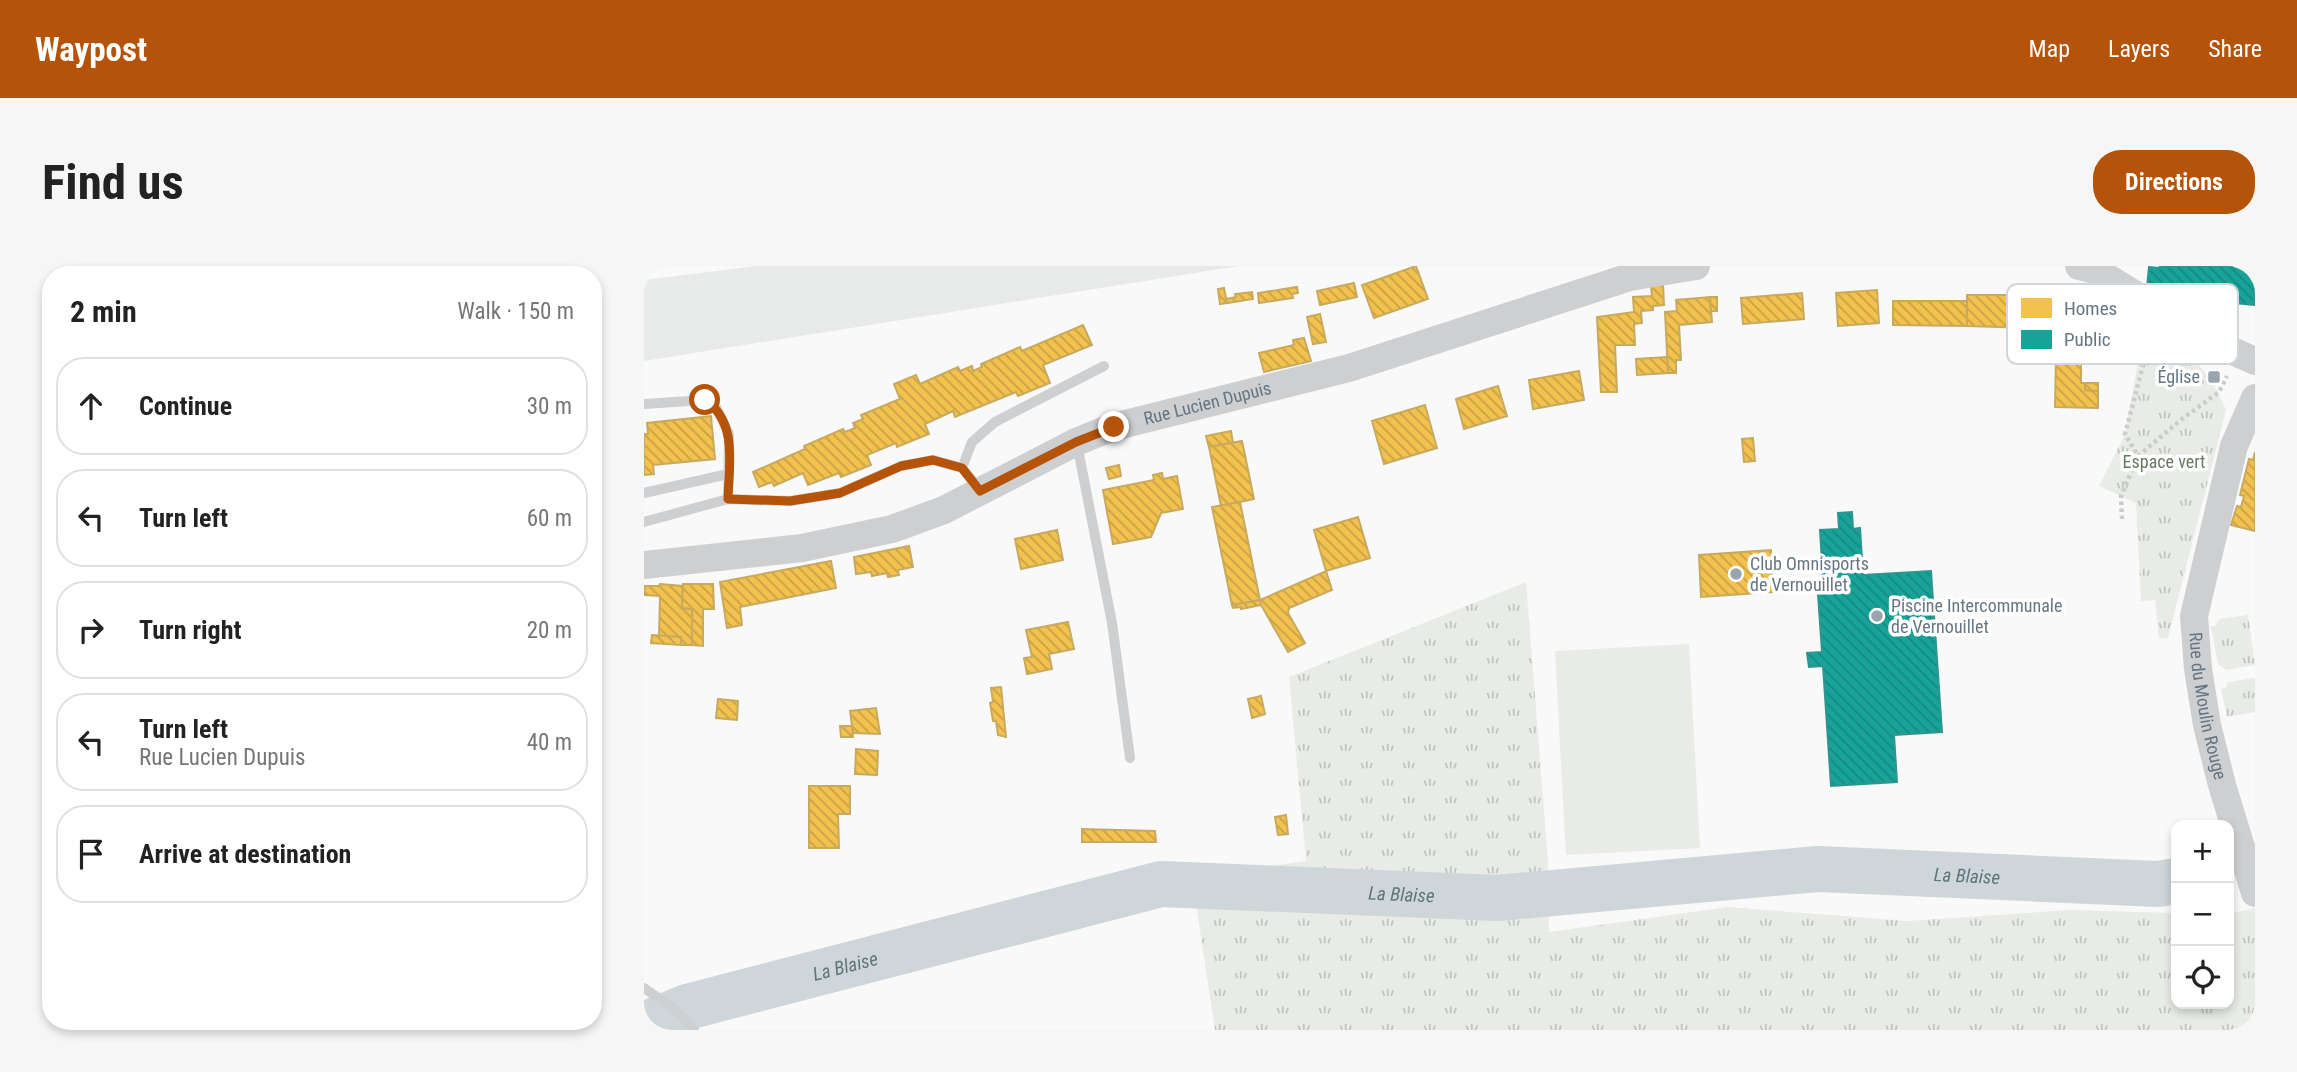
<!DOCTYPE html>
<meta charset="utf-8">
<style>
body{margin:0;font-family:"Roboto Condensed",sans-serif;background:#f6f6f6;color:#222}
.controls{position:absolute;right:21px;bottom:21px;display:grid;overflow:hidden;border-radius:14px;box-shadow:0 4px 10px #0003}
.controls button{width:63px;height:63px;display:grid;place-items:center;padding:0;border:0;border-bottom:2px solid #e0e0e0;background:#fff;color:#222;font:35px sans-serif}
.stop{position:absolute;width:21px;height:21px;margin:-16px;border:5px solid #b45309;border-radius:50%;background:#fff}
.stop.end{background:#b45309;border-color:#fff;box-shadow:0 2px 7px #0008}
.list{margin:0;padding:0;list-style:none}
h2{display:flex;justify-content:space-between;align-items:center;height:91px;margin:0;padding:0 28px;font-size:30px}
h2 small{font-size:23px;font-weight:400;color:#767676}
.list li{display:grid;grid-template-columns:46px 1fr auto;gap:21px;align-items:center;box-sizing:border-box;height:98px;margin:0 14px 14px;padding:0 14px;border:2px solid #e0e0e0;border-radius:28px}
.list b{display:block;font-size:26px;white-space:nowrap}
.list p{margin:0;font-size:23px;white-space:nowrap;color:#767676}
.list em{font-size:23px;font-style:normal;color:#767676}
.icon{flex:none;width:38px;height:38px;fill:none;stroke:currentColor;stroke-width:2;stroke-linecap:round;stroke-linejoin:round}
.map{position:relative;flex:none;width:1611px;height:764px;overflow:hidden;border-radius:28px}
header{display:flex;align-items:center;gap:42px;box-sizing:border-box;height:98px;padding:0 35px;background:#b45309;color:#fff}
header strong{font-size:33px}
nav{display:flex;gap:38px;margin-inline-start:auto;font-size:24px}
.intro{display:flex;align-items:center;justify-content:space-between;box-sizing:border-box;height:168px;padding:0 42px}
h1{margin:0;font-size:49px}
.button{padding:18px 32px;border-radius:28px;background:#b45309;color:#fff;font-size:24px;font-weight:700}
main{display:flex;gap:42px;padding:0 42px}
aside{flex:1;background:#fff;border-radius:28px;box-shadow:0 4px 10px #0003}
.map>svg:first-child{display:block}
.built{fill:#e8e9e9}
.grass{fill:url(#grass-tufts)}
.pitch{fill:#e8ebe6}
.homes{fill:url(#homes-back-hatch);stroke:#c8aa5e;stroke-width:2}
.public{fill:url(#public-back-hatch);stroke:#2e9692;stroke-width:2}
.lines{fill:none;stroke-linecap:round;stroke-linejoin:round}
.river{stroke:#ced6d9;stroke-width:46}
.path{stroke:#cbcccd;stroke-width:4.5;stroke-dasharray:3.5 3.5;stroke-linecap:butt}
.service{stroke:#cecfd0;stroke-width:10}
.tertiary{stroke:#cecfd0;stroke-width:28}
.route{stroke:#b45309;stroke-width:9}
.poi-dot{fill:#99a4ac;stroke:#fff;stroke-width:2.5}
.labels{text-anchor:middle;stroke-width:7;stroke-linejoin:round;paint-order:stroke}
.poi-label{font-size:18px;fill:#657683;stroke:#fff;text-anchor:start}
.street-label{font-size:18px;fill:#657683;stroke:#fff}
.park-label{font-size:18px;fill:#687a64;stroke:#fff}
.water-label{font-size:19px;font-style:italic;fill:#60757c;stroke:#fff}
.key{fill:#fff;stroke:#d1d6da;stroke-width:2}
.key-label{font-size:19px;fill:#657683}
</style>
<header>
<strong>Waypost</strong>
<nav><a>Map</a><a>Layers</a><a>Share</a></nav>
</header>
<div class="intro"><h1>Find us</h1><a class="button">Directions</a></div>
<main>
<aside>
<h2>2 min<small>Walk · 150 m</small></h2>
<ul class="list">
<li><svg class="icon" aria-label="ahead" viewBox="0 0 24 24"><path d="M12 20V5M6 11l6-6 6 6"/></svg><div><b>Continue</b></div><em>30 m</em></li>
<li><svg class="icon" aria-label="left" viewBox="0 0 24 24"><path d="M17 20v-9H6M10 6l-5 5 5 5"/></svg><div><b>Turn left</b></div><em>60 m</em></li>
<li><svg class="icon" aria-label="right" viewBox="0 0 24 24"><path d="M7 20v-9h11M14 6l5 5-5 5"/></svg><div><b>Turn right</b></div><em>20 m</em></li>
<li><svg class="icon" aria-label="left" viewBox="0 0 24 24"><path d="M17 20v-9H6M10 6l-5 5 5 5"/></svg><div><b>Turn left</b><p>Rue Lucien Dupuis</p></div><em>40 m</em></li>
<li><svg class="icon" aria-label="arrive" viewBox="0 0 24 24"><path d="M6 21V4h12l-3 4 3 4H6"/></svg><div><b>Arrive at destination</b></div></li>
</ul>
</aside>
<div class="map">
<svg width="1611" height="764" viewBox="0 0 1611 764">
<defs>
<pattern id="grass-tufts" width="24" height="20" patternUnits="userSpaceOnUse" patternTransform="scale(1.75)"><rect width="24" height="20" fill="#e8ebe6"/><path d="M3 7l-1-3M5 7V3M7 7l1-3M15 17l-1-3M17 17v-4M19 17l1-3" fill="none" stroke="#c0c3c0"/></pattern>
<pattern id="homes-back-hatch" width="6" height="6" patternUnits="userSpaceOnUse" patternTransform="scale(1.75)"><rect width="6" height="6" fill="#f2c14e"/><path d="M-1 5l2 2M0 0l6 6M5-1l2 2" fill="none" stroke="#c8a146"/></pattern>
<pattern id="public-back-hatch" width="6" height="6" patternUnits="userSpaceOnUse" patternTransform="scale(1.75)"><rect width="6" height="6" fill="#17a398"/><path d="M-1 5l2 2M0 0l6 6M5-1l2 2" fill="none" stroke="#188981"/></pattern>
</defs>
<rect width="100%" height="100%" fill="#f9f9f9"/>
<polygon class="built" points="112,0 595,0 0,95 0,14"/>
<g class="grass">
<path d="M1501 57C1539 84 1564 98 1582 144L1524 372 1515 373 1511 334 1497 335 1492 237 1455 220 1481 168Z"/>
<polygon points="882,316 904,596 905,666 1084,641 1263,655 1426,644 1532,647 1532,738 1585,738 1585,648 1611,642 1611,764 571,764 548,612 662,595 645,411"/>
<polygon points="1604,349 1611,399 1582,404 1574,398 1567,361 1571,360 1575,353"/>
<polygon points="1611,412 1611,446 1583,451 1577,423 1581,422 1584,416"/>
</g>
<polygon class="pitch" points="1045,378 1056,582 922,589 911,385"/>
<g class="homes">
<polygon points="772,0 784,33 730,52 718,19"/>
<polygon points="710,17 713,31 676,39 673,25"/>
<polygon points="1019,18 1020,39 1009,40 1009,44 997,45 998,57 990,58 991,79 971,79 973,126 957,126 953,51 990,46 989,31 1008,30 1007,19"/>
<polygon points="653,21 654,27 648,28 649,32 615,37 614,27"/>
<polygon points="580,22 583,37 576,38 574,23"/>
<polygon points="1233,24 1235,57 1194,60 1192,27"/>
<polygon points="608,26 609,33 583,37 582,33 592,31 591,28"/>
<polygon points="1158,27 1160,53 1099,58 1097,32"/>
<polygon points="1323,29 1388,29 1387,62 1323,60"/>
<polygon points="1066,31 1068,56 1035,59 1037,94 1032,94 1032,107 1024,107 1021,46 1033,45 1032,34"/>
<polygon points="1066,31 1073,31 1073,45 1067,45"/>
<polygon points="1249,35 1323,35 1323,60 1249,59"/>
<polygon points="676,48 682,76 669,78 663,51"/>
<polygon points="439,59 448,79 399,99 406,117 374,130 372,126 311,151 309,145 281,158 285,168 253,181 252,177 223,189 227,199 197,211 195,207 164,219 159,207 130,220 128,216 115,221 109,206 161,183 160,180 199,163 201,166 211,162 209,157 219,153 217,149 256,133 250,118 272,109 276,118 314,101 316,105 328,100 329,105 338,101 337,98 376,81 378,85"/>
<polygon points="660,72 667,95 620,106 615,87 650,79 649,74"/>
<polygon points="1412,90 1437,90 1437,117 1441,117 1441,124 1454,125 1454,142 1411,141"/>
<polygon points="1023,91 1024,107 993,109 992,93"/>
<polygon points="935,105 940,134 889,143 885,114"/>
<polygon points="1441,117 1454,117 1454,125 1441,124"/>
<polygon points="854,120 863,150 820,163 812,133"/>
<polygon points="781,139 793,182 740,198 728,155"/>
<polygon points="67,150 71,193 9,199 10,208 0,209 0,168 4,168 3,157"/>
<polygon points="587,165 589,177 565,181 562,170"/>
<polygon points="1109,172 1111,195 1100,196 1098,173"/>
<polygon points="598,175 610,233 577,240 565,181"/>
<polygon points="1611,186 1611,265 1587,259 1593,240 1597,241 1600,230 1596,229 1605,193 1609,194"/>
<polygon points="475,199 477,210 465,213 462,202"/>
<polygon points="518,207 519,213 533,210 539,243 517,247 507,271 469,278 459,224 510,214 509,209"/>
<polygon points="596,236 616,334 588,339 568,241"/>
<polygon points="714,251 726,292 682,305 670,264"/>
<polygon points="413,264 419,294 377,303 371,273"/>
<polygon points="265,280 269,301 254,304 255,309 244,311 243,307 228,310 227,306 212,308 210,291"/>
<polygon points="1127,284 1129,326 1057,331 1055,289"/>
<polygon points="187,295 192,322 96,341 98,359 83,362 76,316"/>
<polygon points="682,305 688,324 645,342 644,347 661,377 644,386 617,339 616,334"/>
<polygon points="16,318 39,320 38,342 48,343 48,379 37,379 37,371 15,370 16,330 0,329 0,326 1,320 15,320"/>
<polygon points="39,318 69,318 70,343 59,343 59,380 48,379 48,343 38,342"/>
<polygon points="616,334 617,339 597,343 597,341 589,342 588,339"/>
<polygon points="424,356 430,383 405,388 408,403 383,408 380,392 388,391 382,364"/>
<polygon points="8,369 37,371 37,379 7,377"/>
<polygon points="357,421 362,471 354,469 352,455 349,455 346,437 349,436 347,422"/>
<polygon points="617,430 621,448 608,452 604,433"/>
<polygon points="74,433 94,435 93,454 72,452"/>
<polygon points="232,442 236,468 209,467 206,445"/>
<polygon points="196,460 208,460 209,471 197,471"/>
<polygon points="212,483 234,485 233,509 211,508"/>
<polygon points="165,520 206,520 206,548 194,548 195,582 165,582"/>
<polygon points="642,549 644,568 634,569 631,551"/>
<polygon points="438,563 511,565 512,576 438,576"/>
<polygon points="552,623 553,633 539,634 538,624"/>
</g>
<g class="public">
<polygon points="1516,0 1611,0 1610,39 1557,34 1557,36 1525,32 1525,34 1520,34 1522,27 1503,21 1505,1 1515,2"/>
<polygon points="1208,246 1209,263 1216,262 1219,309 1287,305 1298,466 1250,469 1253,516 1187,520 1179,400 1165,401 1163,387 1178,386 1173,314 1179,313 1176,264 1195,263 1194,247"/>
</g>
<g class="lines">
<path class="river" id="s1" d="M0 759 43 741 517 618 853 632 1174 603 1514 618 1532 615"/>
<g class="path">
<polyline points="1494,190 1538,153 1575,126 1583,110"/>
<polyline points="1478,253 1477,230 1494,190 1481,168 1507,69"/>
</g>
<g class="service">
<polyline points="0,138 61,134 72,141 85,168 84,233"/>
<polyline points="433,178 468,357 486,492"/>
<polyline points="318,202 328,176 351,156 460,100"/>
<polyline points="0,227 84,208"/>
<polyline points="0,256 84,233 146,235 196,227 257,200 289,194 318,202 336,224"/>
<polyline points="0,722 29,742 50,764"/>
</g>
<g class="tertiary">
<polyline points="1435,0 1451,4 1568,76 1611,95"/>
<path id="s2" d="M1611 132 1590 180 1550 350 1554 403 1563 459 1578 519 1611 627"/>
<path id="s3" d="M0 299 158 282 248 263 300 244 432 176 469 161 705 102 986 11 1052 0"/>
</g>
</g>
<g class="lines">
<path class="route" d="M61 134C94 156 85 199 84 233L146 235 196 227 257 200 289 194 318 202 336 225 432 176 470 161"/>
</g>
<g class="poi-dot">
<rect x="1563" y="104" width="14" height="14" rx="3.5"/>
<circle cx="1092" cy="308" r="7"/>
<circle cx="1233" cy="350" r="7"/>
</g>
<g class="labels">
<g class="poi-label">
<text x="1556" y="117" text-anchor="end">Église</text>
<text x="1106" y="304">Club Omnisports<tspan x="1106" dy="21">de Vernouillet</tspan></text>
<text x="1247" y="346">Piscine Intercommunale<tspan x="1247" dy="21">de Vernouillet</tspan></text>
</g>
<g class="street-label">
<text dy="6" stroke="none"><textPath href="#s3" startOffset="592">Rue Lucien Dupuis</textPath></text>
<text dy="6" stroke="none"><textPath href="#s2" startOffset="318">Rue du Moulin Rouge</textPath></text>
</g>
<g class="park-label">
<text x="1520" y="202">Espace vert</text>
</g>
<g class="water-label">
<text dy="7" stroke="none"><textPath href="#s1" startOffset="1344">La Blaise</textPath></text>
<text dy="7" stroke="none"><textPath href="#s1" startOffset="777">La Blaise</textPath></text>
<text dy="7" stroke="none"><textPath href="#s1" startOffset="210">La Blaise</textPath></text>
</g>
</g>
<rect x="1363" y="18" width="231" height="80" rx="10" class="key"/>
<rect x="1377" y="32" width="31" height="20" fill="#f2c14e"/>
<rect x="1377" y="64" width="31" height="19" fill="#17a398"/>
<g class="key-label">
<text x="1420" y="49">Homes</text>
<text x="1420" y="80">Public</text>
</g>
</svg>
<div class="controls">
<button>+</button>
<button>−</button>
<button><svg class="icon" aria-label="locate" viewBox="0 0 24 24"><circle cx="12" cy="12" r="6"/><path d="M12 2v4M12 18v4M2 12h4M18 12h4"/></svg></button>
</div>
<div class="stop" style="left:61px;top:134px"></div>
<div class="stop end" style="left:470px;top:161px"></div>
</div>
</main>
